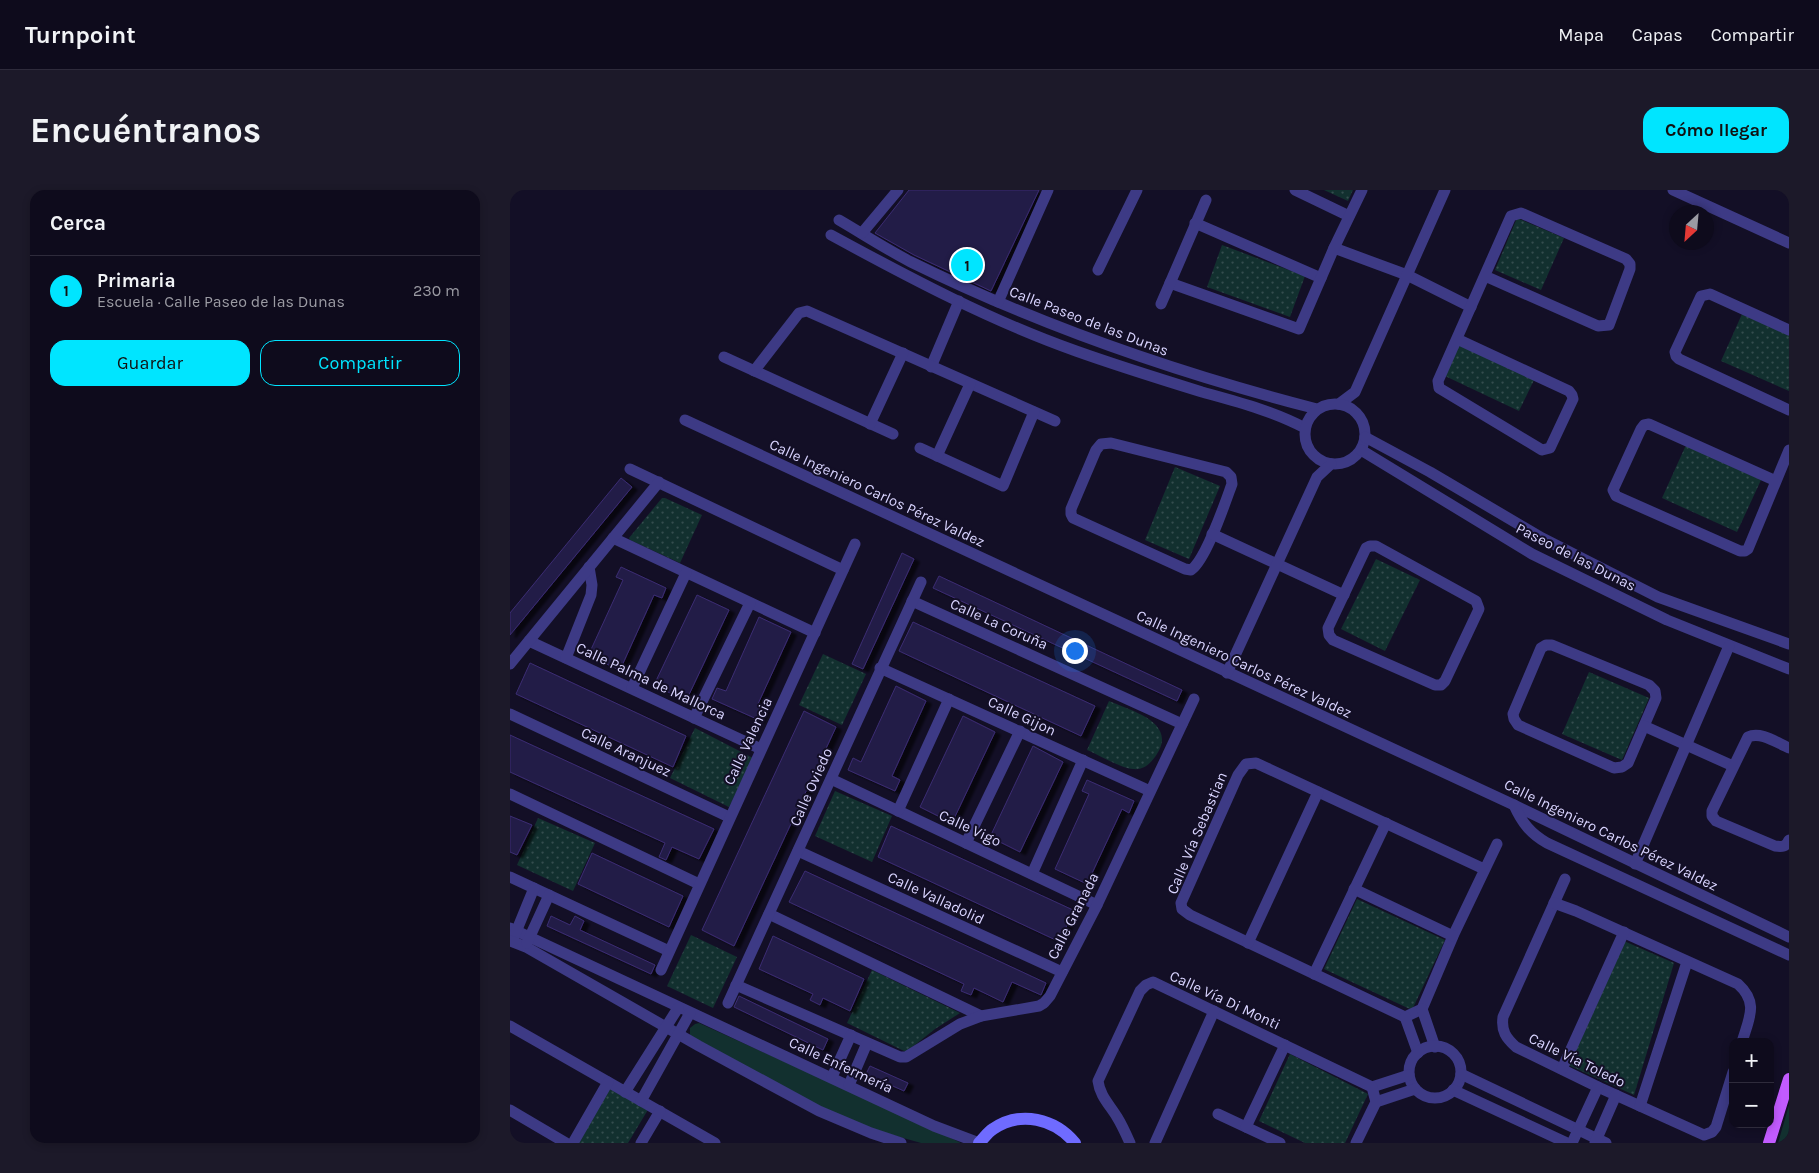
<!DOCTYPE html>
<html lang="es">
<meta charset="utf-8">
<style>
body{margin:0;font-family:Karla,sans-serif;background:#1c1929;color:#f1f3f6}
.controls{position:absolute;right:15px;bottom:15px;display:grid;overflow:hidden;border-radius:10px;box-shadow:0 2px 8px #0003}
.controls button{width:45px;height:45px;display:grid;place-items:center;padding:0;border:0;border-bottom:1px solid #2e2b3b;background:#0e0b1c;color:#f1f3f6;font:25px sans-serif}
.compass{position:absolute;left:1159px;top:15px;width:45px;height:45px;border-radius:50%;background:#0e0b1c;box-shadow:0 2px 8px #0003;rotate:206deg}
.you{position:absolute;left:564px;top:460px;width:18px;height:18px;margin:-12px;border:4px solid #fff;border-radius:50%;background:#1a73e8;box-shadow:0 0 0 8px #1a73e833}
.badge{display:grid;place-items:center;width:32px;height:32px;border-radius:50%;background:#00e5ff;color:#111;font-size:16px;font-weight:700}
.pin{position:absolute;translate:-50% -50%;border:2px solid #fff;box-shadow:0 1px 5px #0006}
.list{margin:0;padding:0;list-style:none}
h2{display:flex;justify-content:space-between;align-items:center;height:65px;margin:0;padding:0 20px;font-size:21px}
h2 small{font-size:16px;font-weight:400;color:#9b9ba3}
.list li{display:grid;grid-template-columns:32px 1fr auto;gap:15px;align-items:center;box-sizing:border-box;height:70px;padding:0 20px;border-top:1px solid #2e2b3b}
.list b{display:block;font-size:19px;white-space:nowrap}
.list p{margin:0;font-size:16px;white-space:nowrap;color:#9b9ba3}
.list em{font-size:16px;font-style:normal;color:#9b9ba3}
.actions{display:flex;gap:10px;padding:15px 20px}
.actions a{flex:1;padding:11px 0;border:1px solid #00e5ff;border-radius:15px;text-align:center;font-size:18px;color:#00e5ff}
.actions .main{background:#00e5ff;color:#111}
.map{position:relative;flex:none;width:1279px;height:953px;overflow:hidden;border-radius:15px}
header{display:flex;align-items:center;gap:30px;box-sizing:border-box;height:70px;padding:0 25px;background:#0e0b1c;border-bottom:1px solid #2e2b3b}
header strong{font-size:24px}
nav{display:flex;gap:28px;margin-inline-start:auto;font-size:18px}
.intro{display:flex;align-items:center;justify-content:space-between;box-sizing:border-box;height:120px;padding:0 30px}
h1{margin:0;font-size:35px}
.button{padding:12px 22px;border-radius:15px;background:#00e5ff;color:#111;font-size:18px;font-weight:700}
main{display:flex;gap:30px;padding:0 30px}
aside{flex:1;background:#0e0b1c;border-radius:15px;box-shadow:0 2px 8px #0003}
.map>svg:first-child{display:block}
.green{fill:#12302f}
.park{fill:url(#park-dots)}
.building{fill:#241b47;stroke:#3b2d73;filter:url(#shadow)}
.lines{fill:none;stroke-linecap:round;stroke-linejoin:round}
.street{stroke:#3d3a85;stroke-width:11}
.secondary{stroke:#6f6bff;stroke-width:12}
.primary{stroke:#c25bff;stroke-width:12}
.labels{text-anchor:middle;stroke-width:4;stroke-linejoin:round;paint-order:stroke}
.street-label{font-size:15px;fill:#d9d4ff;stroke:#130f26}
</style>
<header>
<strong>Turnpoint</strong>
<nav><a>Mapa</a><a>Capas</a><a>Compartir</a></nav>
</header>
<div class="intro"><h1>Encuéntranos</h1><a class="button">Cómo llegar</a></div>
<main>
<aside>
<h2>Cerca<small></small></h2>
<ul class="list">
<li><span class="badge">1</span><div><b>Primaria</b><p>Escuela · Calle Paseo de las Dunas</p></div><em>230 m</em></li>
</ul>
<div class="actions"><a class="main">Guardar</a><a>Compartir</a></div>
</aside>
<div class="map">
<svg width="1279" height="953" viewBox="0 0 1279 953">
<defs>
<pattern id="park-dots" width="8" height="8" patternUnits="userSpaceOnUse" patternTransform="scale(1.25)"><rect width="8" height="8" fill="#12302f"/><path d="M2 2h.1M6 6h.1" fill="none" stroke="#344d4e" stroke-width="1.8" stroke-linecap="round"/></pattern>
<filter id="shadow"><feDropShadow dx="5.5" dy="3" stdDeviation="1" flood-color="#0009"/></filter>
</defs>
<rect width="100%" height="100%" fill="#130f26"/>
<g class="green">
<polygon points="189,833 423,939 451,953 411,953 372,942 317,921 180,846 180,838 185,834"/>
<polygon points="1279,915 1279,953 1268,953"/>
</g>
<g class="park">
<polygon points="814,0 843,0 838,11"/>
<polygon points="1007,28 1054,48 1031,100 985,80"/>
<polygon points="712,55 795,86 780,127 697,97"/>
<polygon points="1232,124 1279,145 1279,201 1211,171"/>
<polygon points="948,154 1024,190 1009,221 935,186"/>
<polygon points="1176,255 1251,290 1227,342 1152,308"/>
<polygon points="665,277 710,296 679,369 635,350"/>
<polygon points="152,308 155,308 192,325 170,373 120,350 119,348"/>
<polygon points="866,369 910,390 875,461 831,439"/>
<polygon points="313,464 356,484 332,535 289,515"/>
<polygon points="1079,482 1139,508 1112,570 1052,544"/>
<path d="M599 511C622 521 670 533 645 567 639 575 633 580 623 579 613 579 587 564 577 560Z"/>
<polygon points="185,538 243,568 219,617 160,588"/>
<polygon points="325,601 382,626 362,672 305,646"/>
<polygon points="28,628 85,653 63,701 7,675"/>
<polygon points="847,709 935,750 902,820 814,779"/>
<polygon points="181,745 227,767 203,818 157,796"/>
<polygon points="1114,751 1164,773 1124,905 1058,875"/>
<polygon points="362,780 450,823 425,839 396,862 337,833"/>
<polygon points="780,864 858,904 835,953 795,953 749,931"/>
<polygon points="99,898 139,918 118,953 68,953"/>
</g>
<g class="building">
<polygon points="399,0 529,0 481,101 404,65 365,43"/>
<polygon points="111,288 122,297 0,445 0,423"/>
<polygon points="392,363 404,369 353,479 342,474"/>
<polygon points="111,377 156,398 152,408 144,405 110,480 78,466 113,390 106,387"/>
<polygon points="429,386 672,500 667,511 423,398"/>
<polygon points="187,405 219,420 176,511 144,495"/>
<polygon points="249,427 281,442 247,516 254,519 249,530 202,509 207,498 216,501"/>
<polygon points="403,432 585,516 571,546 389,461"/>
<polygon points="20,473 176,546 163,577 6,504"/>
<polygon points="386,496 416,511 382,586 390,590 385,601 338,580 343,568 351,572"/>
<polygon points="294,521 326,537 224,756 192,740"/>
<polygon points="453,526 485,542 442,633 410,617"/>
<polygon points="0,545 204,639 189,669 162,657 156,670 149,667 155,653 0,582"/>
<polygon points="523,556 553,572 510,662 480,647"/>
<polygon points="577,590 624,611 619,623 612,619 577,694 545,679 579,604 572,601"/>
<polygon points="0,626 22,635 7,665 0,662"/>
<polygon points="381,636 563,720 550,752 368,667"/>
<polygon points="82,663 173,706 159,737 68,694"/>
<polygon points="295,681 536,793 531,805 502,792 493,812 464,798 461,805 451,801 454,794 279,712"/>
<polygon points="41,726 60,735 65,726 74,731 70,740 145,775 141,784 37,736"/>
<polygon points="263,746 354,789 340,821 313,808 310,815 300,810 303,804 249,779"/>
<polygon points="229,806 318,849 313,860 224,817"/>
<polygon points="360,876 398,893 394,901 356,884"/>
</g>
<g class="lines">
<g class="street">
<polyline points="785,0 839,26"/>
<polyline points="1163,0 1279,53"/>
<path d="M329 30C353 44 376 59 401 72 531 136 667 183 807 219"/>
<polyline points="685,33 811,88"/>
<polyline points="352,43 388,0"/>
<path d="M321 45C400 88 481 131 566 161 608 176 650 189 692 202 728 212 763 221 795 238"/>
<polyline points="824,58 897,85 961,117"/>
<polyline points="588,80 627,0"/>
<polyline points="660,93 789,139 824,58 852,0"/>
<polyline points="488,112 538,0"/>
<polyline points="651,114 696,10"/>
<polyline points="1279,140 1200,104 1191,106 1165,162 1166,166 1169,169 1279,220"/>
<polyline points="947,149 1059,201 1062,205 1063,209 1040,258 1032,260 929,198 928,191 1001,26 1011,23 1116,69 1120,74 1120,79 1099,135 1088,136 975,86"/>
<polyline points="214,167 383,244"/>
<polyline points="421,177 449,111"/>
<polyline points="244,181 289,123 297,121 545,231"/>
<polyline points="829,214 845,202 935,0"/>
<circle cx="825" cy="244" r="30"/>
<polyline points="175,230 1004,615 1279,747"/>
<polyline points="360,234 393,163"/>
<polyline points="855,247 920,282 1032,348 1148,407 1279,454"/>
<path d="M601 253 716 282 721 287 722 294C715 313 696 370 681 380L675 379 563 328 561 324V319L586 260 591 254Z"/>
<polyline points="410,258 493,296 524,222"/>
<polyline points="851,260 1022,364 1157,430 1279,479"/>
<polyline points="427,266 460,194"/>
<polyline points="120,279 333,380"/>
<polyline points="1266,291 1139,234 1134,235 1131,239 1103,300 1106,306 1230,361 1235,361 1238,359 1279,260"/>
<polyline points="702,344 834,405"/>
<polyline points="103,348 305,443"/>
<polygon points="860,356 866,356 966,411 969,419 935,491 931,495 925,495 823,450 819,445 818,438 856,358"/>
<polyline points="402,411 672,534"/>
<polyline points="19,451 251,559"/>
<polygon points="1036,455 1042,455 1139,495 1145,501 1146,508 1118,573 1112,577 1104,578 1008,535 1004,529 1003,524 1031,458"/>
<polyline points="56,468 81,405 82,395 79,377"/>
<polyline points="0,474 149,292"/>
<polyline points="370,478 640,601"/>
<polyline points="717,483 807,287 821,274"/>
<polyline points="122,498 176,383"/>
<polyline points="0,524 219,627"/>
<polyline points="184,528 240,413"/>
<polyline points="1134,536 1223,576"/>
<path d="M1279 558C1267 553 1251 541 1238 547L1202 621V626L1206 631 1265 656C1272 657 1276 657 1279 650"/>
<polyline points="321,589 587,715"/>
<polyline points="0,604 189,694"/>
<path d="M1004 615C1012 633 1021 644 1037 653L1279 765"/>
<polyline points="388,621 439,509"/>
<polyline points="456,653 510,541"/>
<polyline points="288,661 552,782"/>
<polyline points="1125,674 1219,456"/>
<polyline points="974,679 746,573 736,574 728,585 671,713 672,719 680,725 895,827 912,819 943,746 987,654"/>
<polyline points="522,684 573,570"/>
<polyline points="0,687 159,761"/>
<path d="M1055 689 993 827C991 841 996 848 1006 857L1088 897 1194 945 1202 942 1206 937 1223 882"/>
<polyline points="844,699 943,746"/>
<path d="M1044 713 1066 721 1228 794C1249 813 1239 828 1232 852"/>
<polyline points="259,724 471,826"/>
<polyline points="0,738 424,936 469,953"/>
<polyline points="4,747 24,698"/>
<polyline points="0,751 16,757 189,856 309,921 361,943 391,953"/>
<polyline points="17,753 39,705"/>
<polyline points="738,753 808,602"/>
<polyline points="151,780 345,354"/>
<polyline points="804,784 876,633"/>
<polyline points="226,795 390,867 396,867 450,834 471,826 529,816 534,813 540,806 587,715 684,509"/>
<polyline points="218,813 411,392"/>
<polyline points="912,819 925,857"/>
<polyline points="895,827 908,863"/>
<polyline points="0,836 205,953"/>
<circle cx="925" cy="882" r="26"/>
<polyline points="1052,879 1114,742"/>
<polyline points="951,884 1096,953"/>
<polyline points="322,887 341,845"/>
<polyline points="339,895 357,853"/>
<polyline points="862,897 899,885"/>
<polyline points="943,900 1057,953"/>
<polyline points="115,902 168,818"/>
<polyline points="131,911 180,823"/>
<polyline points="866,912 905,899"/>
<polyline points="1130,916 1177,772"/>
<polyline points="0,920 56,953"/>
<polyline points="708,924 770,953"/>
<polyline points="736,937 775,855"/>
<polyline points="63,953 98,892"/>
<polyline points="131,953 150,921"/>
<path d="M620 953C616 944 612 935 607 927 599 914 590 906 588 891L630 801 636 795 643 792 862 897 866 912 846 953"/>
<polyline points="645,953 704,821"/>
<polyline points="1062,953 1088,897"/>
<polyline points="1085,953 1106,905"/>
</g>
<path class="secondary" d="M469 953C474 948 478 942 483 939 511 920 545 929 565 953"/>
<polyline class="primary" points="1259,953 1279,889"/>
</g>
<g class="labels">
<g class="street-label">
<text transform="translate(579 131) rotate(21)" y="5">Calle Paseo de las Dunas</text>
<text transform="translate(367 303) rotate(25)" y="5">Calle Ingeniero Carlos Pérez Valdez</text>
<text transform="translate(1066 367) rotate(27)" y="5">Paseo de las Dunas</text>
<text transform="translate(489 434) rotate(24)" y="5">Calle La Coruña</text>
<text transform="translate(734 474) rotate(25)" y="5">Calle Ingeniero Carlos Pérez Valdez</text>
<text transform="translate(141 491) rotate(25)" y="5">Calle Palma de Mallorca</text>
<text transform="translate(512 526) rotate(25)" y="5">Calle Gijon</text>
<text transform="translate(238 551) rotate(-65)" y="5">Calle Valencia</text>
<text transform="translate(116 562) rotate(25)" y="5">Calle Aranjuez</text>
<text transform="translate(301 597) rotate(-66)" y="5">Calle Oviedo</text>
<text transform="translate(460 638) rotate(25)" y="5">Calle Vigo</text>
<text transform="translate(687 643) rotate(-67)" y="5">Calle Vía Sebastian</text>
<text transform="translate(1101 645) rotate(26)" y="5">Calle Ingeniero Carlos Pérez Valdez</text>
<text transform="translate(426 708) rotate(25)" y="5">Calle Valladolid</text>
<text transform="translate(563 726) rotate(-63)" y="5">Calle Granada</text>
<text transform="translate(715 810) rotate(25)" y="5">Calle Vía Di Monti</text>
<text transform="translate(1067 870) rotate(26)" y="5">Calle Vía Toledo</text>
<text transform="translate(331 875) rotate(25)" y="5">Calle Enfermería</text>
</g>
</g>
</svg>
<div class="controls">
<button>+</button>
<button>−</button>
</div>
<svg class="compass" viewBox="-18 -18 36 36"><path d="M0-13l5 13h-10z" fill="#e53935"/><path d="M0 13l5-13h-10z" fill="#9b9ba3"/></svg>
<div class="you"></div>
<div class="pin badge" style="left:457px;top:75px">1</div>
</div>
</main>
